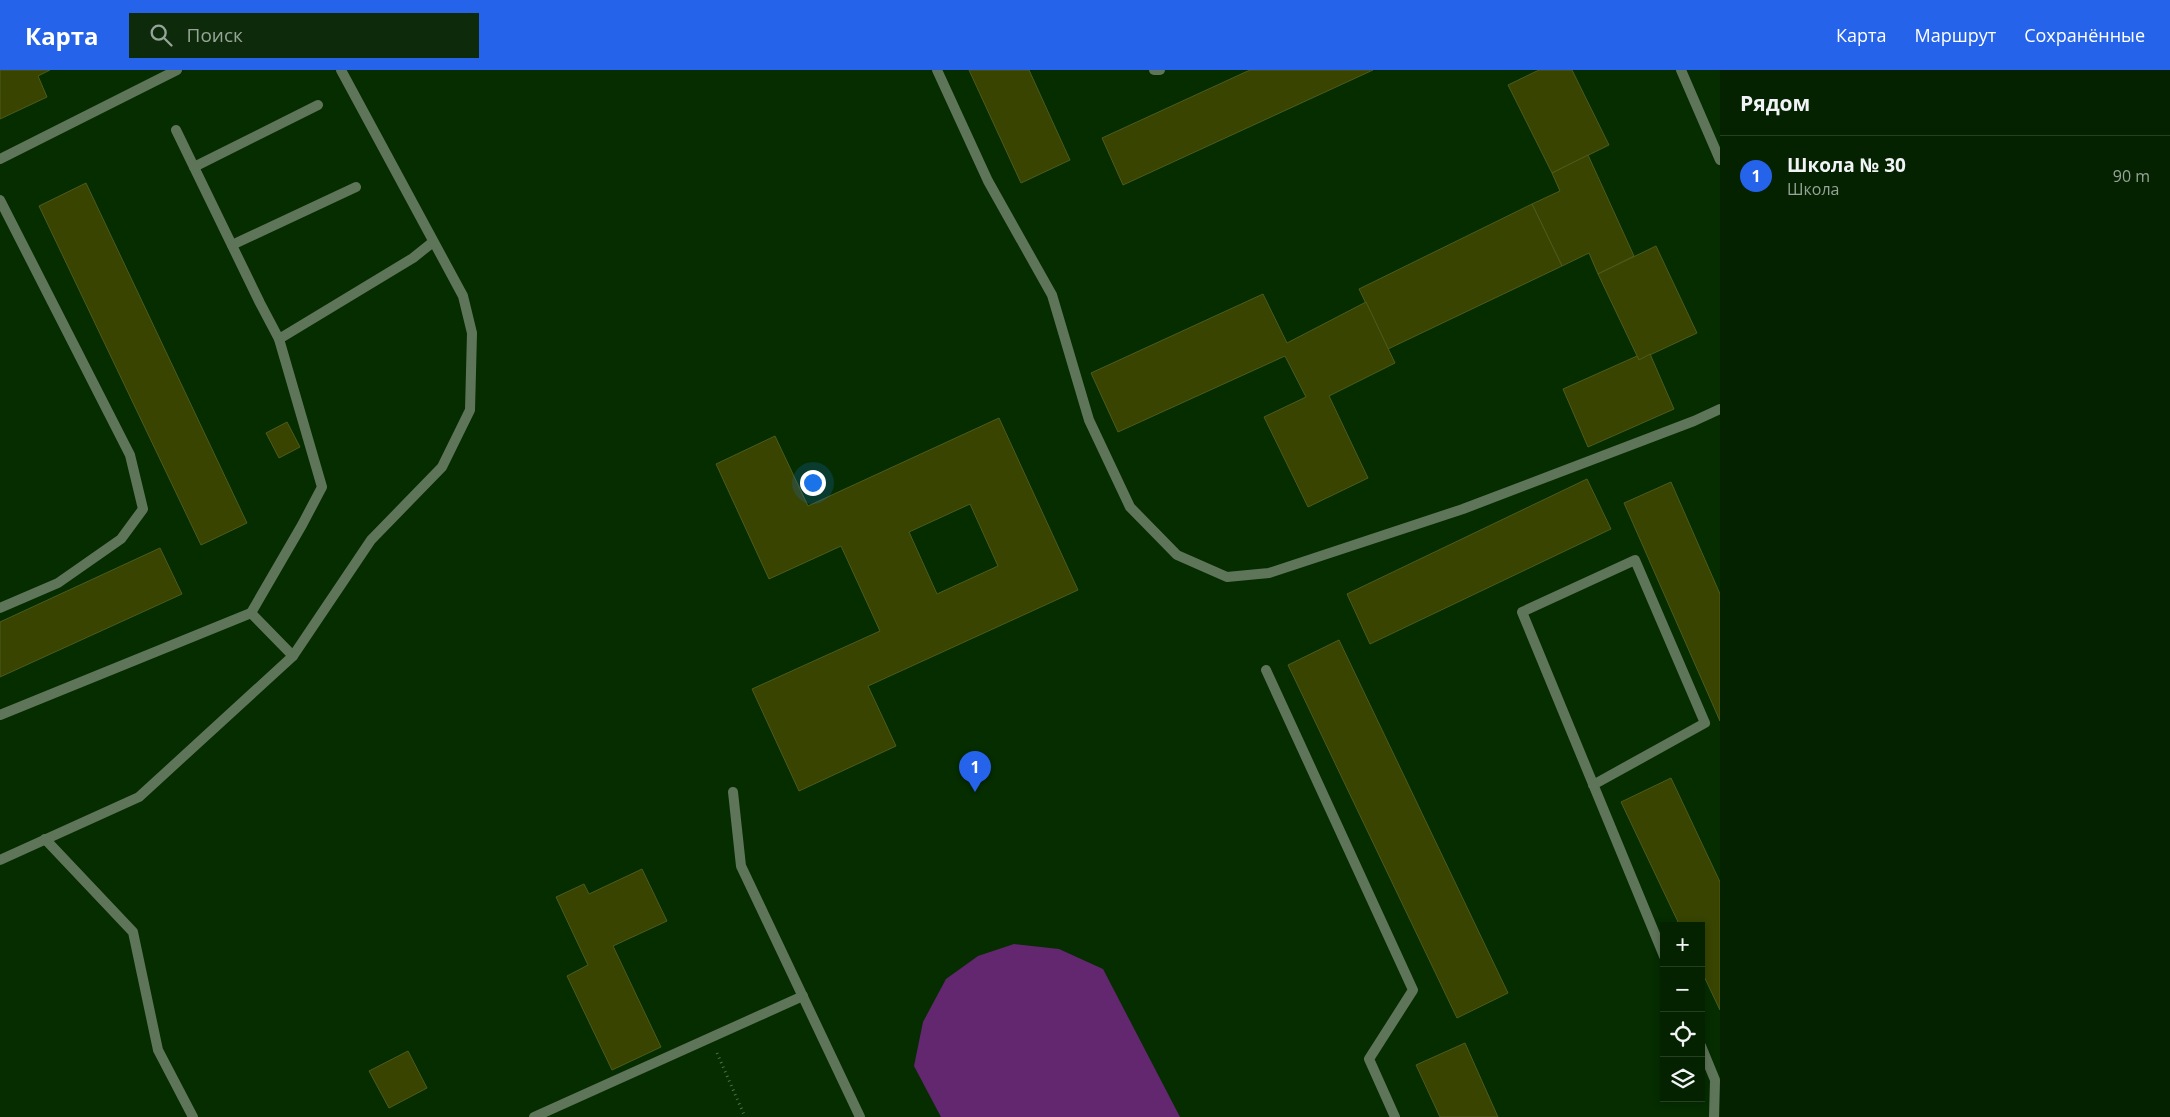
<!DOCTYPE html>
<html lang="ru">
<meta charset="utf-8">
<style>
body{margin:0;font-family:"Open Sans",sans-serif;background:#0d2a0a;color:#f1f3f6}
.controls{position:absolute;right:15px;bottom:15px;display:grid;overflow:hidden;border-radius:0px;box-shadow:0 2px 8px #0003}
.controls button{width:45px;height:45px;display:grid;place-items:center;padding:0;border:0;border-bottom:1px solid #253f22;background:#042200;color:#f1f3f6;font:25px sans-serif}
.you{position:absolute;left:812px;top:412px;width:18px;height:18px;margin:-12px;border:4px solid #fff;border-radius:50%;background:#1a73e8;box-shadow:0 0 0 8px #1a73e833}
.badge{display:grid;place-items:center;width:32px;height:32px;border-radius:50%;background:#2563eb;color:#fff;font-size:16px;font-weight:700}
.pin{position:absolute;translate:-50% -41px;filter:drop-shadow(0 1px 2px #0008)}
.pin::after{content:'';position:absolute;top:26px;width:18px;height:15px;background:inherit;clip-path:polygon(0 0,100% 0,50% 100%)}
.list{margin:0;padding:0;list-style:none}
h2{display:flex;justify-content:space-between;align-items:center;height:65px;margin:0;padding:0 20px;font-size:21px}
h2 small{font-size:16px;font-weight:400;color:#97a499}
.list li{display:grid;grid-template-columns:32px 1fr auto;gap:15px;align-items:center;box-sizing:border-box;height:80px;padding:0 20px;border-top:1px solid #253f22}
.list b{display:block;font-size:19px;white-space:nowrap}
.list p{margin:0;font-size:16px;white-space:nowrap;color:#97a499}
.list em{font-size:16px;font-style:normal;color:#97a499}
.icon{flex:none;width:28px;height:28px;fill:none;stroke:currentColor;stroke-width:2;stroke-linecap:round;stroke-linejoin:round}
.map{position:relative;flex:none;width:1720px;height:1047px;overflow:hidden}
header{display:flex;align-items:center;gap:30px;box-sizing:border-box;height:70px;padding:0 25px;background:#2563eb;color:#fff}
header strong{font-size:24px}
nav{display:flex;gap:28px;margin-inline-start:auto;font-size:18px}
.search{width:350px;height:45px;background:#0d2a0a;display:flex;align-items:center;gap:12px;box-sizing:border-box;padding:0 18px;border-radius:0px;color:#97a499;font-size:19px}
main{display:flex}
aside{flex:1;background:#042200}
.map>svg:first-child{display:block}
.green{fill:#62276f}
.building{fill:#384400;stroke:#4e5b1d;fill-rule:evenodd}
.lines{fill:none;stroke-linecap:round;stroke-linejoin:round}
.path{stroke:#4f7249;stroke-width:3;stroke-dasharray:1 4;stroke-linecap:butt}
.lane{stroke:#5f755a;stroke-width:10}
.street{stroke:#5f755a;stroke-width:10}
</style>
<header>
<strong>Карта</strong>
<div class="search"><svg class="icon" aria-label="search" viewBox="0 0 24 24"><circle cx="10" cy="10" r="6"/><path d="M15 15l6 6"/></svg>Поиск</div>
<nav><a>Карта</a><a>Маршрут</a><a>Сохранённые</a></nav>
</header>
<main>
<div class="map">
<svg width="1720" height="1047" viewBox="0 0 1720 1047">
<rect width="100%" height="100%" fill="#052d00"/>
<polygon class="green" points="1014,874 1059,879 1103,899 1180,1047 941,1047 914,996 923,952 946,909 978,886"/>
<g class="building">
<polygon points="0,0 50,0 38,6 47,27 0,49"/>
<polygon points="969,0 1029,0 1070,90 1021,113"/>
<polygon points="1250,0 1373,0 1123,115 1102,68"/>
<polygon points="1539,0 1572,0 1609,75 1552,103 1508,15"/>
<polygon points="1588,85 1634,186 1598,204 1589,183 1562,196 1532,134 1560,121 1552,103"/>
<polygon points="86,113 247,453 201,475 39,136"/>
<polygon points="1532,134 1562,196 1388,279 1359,219"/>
<polygon points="1656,176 1697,263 1639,290 1598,204"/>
<polygon points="1263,224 1287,273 1366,232 1395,293 1329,326 1368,408 1308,437 1264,347 1306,327 1285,286 1118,362 1091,303"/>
<polygon points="1650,284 1674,339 1588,377 1563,319 1637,286 1639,290"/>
<path d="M999 348 1078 520 868 616 896 676 799 721 752 619 880 561 841 476 769 509 716 394 775 366 808 436ZM970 434 998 496 937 524 909 462Z"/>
<polygon points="287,352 300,377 279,388 266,363"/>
<polygon points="1587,409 1611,459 1370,574 1347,524"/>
<polygon points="1671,412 1720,524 1720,651 1624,433"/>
<polygon points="160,478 182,524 0,607 0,552"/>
<polygon points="1339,570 1508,923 1457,948 1288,595"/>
<polygon points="1671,708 1720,812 1720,940 1701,900 1701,856 1680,856 1621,732"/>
<polygon points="642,799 667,851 613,876 661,977 612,1000 567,906 588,895 556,827 584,814 589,824"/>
<polygon points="1465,973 1498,1047 1440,1047 1416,995"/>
<polygon points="408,981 427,1018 389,1038 369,1001"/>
</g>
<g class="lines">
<polyline class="path" points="717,983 745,1047"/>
<g class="lane">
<polyline points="937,0 988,111 1052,225 1089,350 1130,437 1177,485 1227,507 1269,503 1463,439 1694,351 1720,339"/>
<polyline points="1154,0 1160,0"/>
<polyline points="176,60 260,233 279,269 322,417 302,455 251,543"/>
<polyline points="0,89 177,0"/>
<polyline points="194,97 318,35"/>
<polyline points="0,130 130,385 143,439 121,469 58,513 0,538"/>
<polyline points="232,175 356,117"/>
<polyline points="279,269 413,188 433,172"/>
<polyline points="1266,600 1413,920 1369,989 1395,1047"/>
<polyline points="0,645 251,543 293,586"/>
<polyline points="1593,715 1705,653 1635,490 1522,542 1664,886"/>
<polyline points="733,722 741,796 860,1047"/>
<polyline points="45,769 133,862 158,980 193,1047"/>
<polyline points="0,790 139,727 293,586 371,470 442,397 470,340 472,263 463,226 341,0"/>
<polyline points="1701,976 1715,1010 1714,1047"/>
<polyline points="534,1047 803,926"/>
</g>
<polyline class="street" points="1681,0 1720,90"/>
</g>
</svg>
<div class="controls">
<button>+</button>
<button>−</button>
<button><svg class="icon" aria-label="locate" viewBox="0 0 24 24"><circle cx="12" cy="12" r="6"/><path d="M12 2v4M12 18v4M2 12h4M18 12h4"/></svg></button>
<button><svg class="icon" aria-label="layers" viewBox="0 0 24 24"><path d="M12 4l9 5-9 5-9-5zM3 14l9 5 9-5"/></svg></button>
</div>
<div class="you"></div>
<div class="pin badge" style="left:975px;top:722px">1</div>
</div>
<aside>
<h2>Рядом<small></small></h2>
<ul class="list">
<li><span class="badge">1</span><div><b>Школа № 30</b><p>Школа</p></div><em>90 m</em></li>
</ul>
</aside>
</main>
